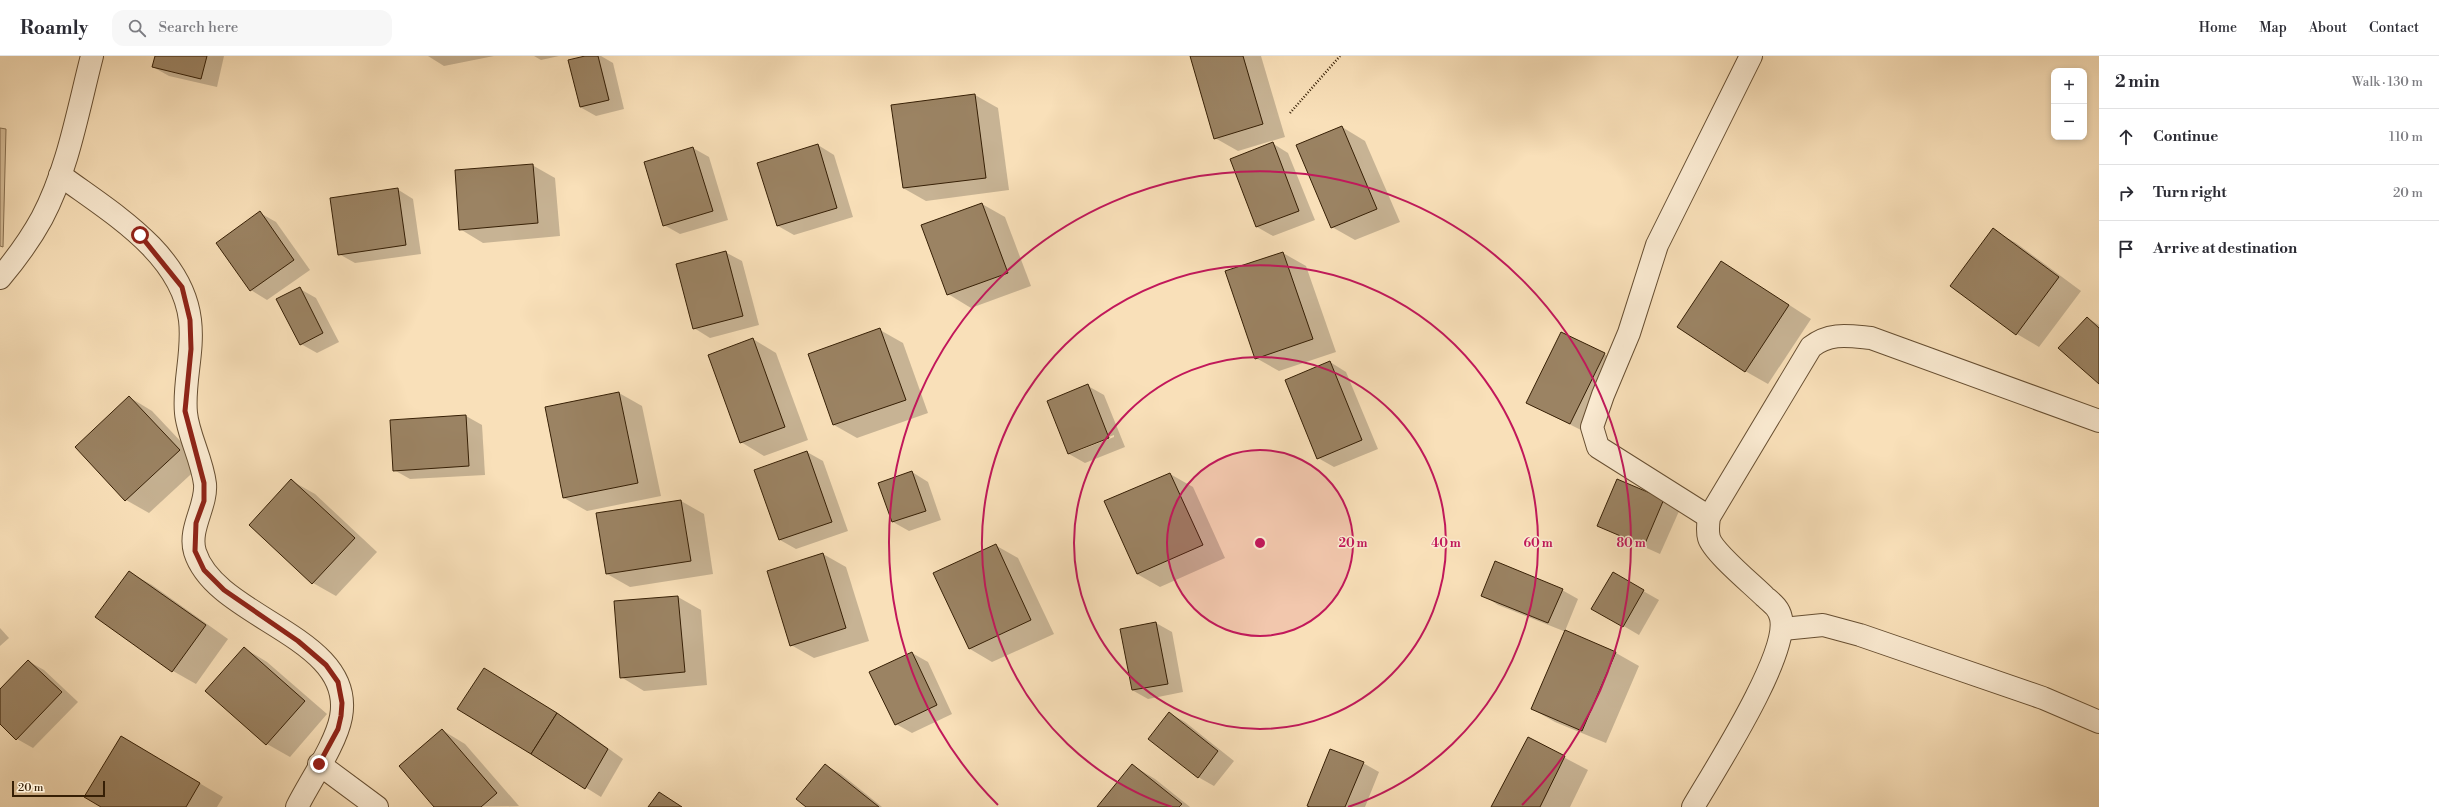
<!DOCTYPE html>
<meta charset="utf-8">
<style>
body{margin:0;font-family:"Libre Bodoni",serif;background:#f7f7f7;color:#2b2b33}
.controls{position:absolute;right:12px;top:12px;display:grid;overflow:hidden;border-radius:8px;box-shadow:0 2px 6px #0003}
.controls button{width:36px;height:36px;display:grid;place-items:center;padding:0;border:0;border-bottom:1px solid #e1e1e2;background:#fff;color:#2b2b33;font:20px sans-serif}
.scale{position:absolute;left:12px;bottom:10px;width:93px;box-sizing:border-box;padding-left:4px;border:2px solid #361f05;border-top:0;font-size:11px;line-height:14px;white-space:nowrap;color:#361f05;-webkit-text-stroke:3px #fbebd2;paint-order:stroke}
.stop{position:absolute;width:12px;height:12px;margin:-9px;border:3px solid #8f2418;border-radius:50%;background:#fff}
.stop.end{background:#8f2418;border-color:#fff;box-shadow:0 1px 4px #0008}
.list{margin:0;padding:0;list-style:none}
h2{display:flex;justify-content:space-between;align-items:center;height:52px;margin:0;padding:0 16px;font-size:17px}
h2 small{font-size:13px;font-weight:400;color:#7c7c81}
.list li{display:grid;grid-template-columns:26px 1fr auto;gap:12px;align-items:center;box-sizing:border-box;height:56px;padding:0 16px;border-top:1px solid #e1e1e2}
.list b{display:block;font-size:15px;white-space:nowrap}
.list em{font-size:13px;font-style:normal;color:#7c7c81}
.icon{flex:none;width:22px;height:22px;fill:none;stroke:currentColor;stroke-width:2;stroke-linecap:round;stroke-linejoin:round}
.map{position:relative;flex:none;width:2099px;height:751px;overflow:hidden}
header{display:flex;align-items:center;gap:24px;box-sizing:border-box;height:56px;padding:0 20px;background:#fff;border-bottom:1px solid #e1e1e2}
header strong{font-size:19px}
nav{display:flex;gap:22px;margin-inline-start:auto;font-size:14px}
.search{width:280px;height:36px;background:#f7f7f7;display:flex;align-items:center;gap:10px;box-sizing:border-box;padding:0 14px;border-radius:12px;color:#7c7c81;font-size:15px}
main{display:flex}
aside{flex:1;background:#fff}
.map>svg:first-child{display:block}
.green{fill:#d8bf9a;stroke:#876f50}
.shadow{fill:#0003;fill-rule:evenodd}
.building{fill:#9b8363;stroke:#361f05}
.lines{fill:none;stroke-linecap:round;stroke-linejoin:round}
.street-casing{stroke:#674f32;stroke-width:24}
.path{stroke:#361f05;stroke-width:2.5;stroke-dasharray:1 2;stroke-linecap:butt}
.street{stroke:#fbebd2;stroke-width:22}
.route{stroke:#8f2418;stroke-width:5}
.ring{fill:none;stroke:#c2185b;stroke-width:2}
.centre{fill:#c2185b;stroke:#fbebd2;stroke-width:2}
.ring-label{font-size:12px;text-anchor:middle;font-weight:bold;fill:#c2185b;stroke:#fbebd2;stroke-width:3;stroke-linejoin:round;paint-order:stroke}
</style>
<header>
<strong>Roamly</strong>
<div class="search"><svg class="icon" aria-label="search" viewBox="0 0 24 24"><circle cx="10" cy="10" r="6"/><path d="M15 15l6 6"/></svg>Search here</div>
<nav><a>Home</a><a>Map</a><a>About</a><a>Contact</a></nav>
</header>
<main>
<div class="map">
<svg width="2099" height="751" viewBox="0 0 2099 751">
<rect width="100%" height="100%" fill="#f9e0b9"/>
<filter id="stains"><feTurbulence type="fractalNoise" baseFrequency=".005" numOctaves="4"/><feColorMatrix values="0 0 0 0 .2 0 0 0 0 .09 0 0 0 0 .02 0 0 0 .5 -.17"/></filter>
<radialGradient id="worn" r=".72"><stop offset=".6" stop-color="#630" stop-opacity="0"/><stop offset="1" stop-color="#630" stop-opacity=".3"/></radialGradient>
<polygon class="green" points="0,72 6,73 3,191 0,190"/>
<g class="shadow">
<polygon points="156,0 224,0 217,31 169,20 153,11"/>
<polygon points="428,0 494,0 444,10"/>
<polygon points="534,0 559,0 541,4"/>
<polygon points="589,0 601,0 613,7 624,53 596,60 580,51"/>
<polygon points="1191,0 1261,0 1285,81 1238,95 1215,82"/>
<polygon points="975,39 998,52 1009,134 926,145 903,132"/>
<polygon points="1342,71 1365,85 1400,166 1355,184 1332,171"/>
<polygon points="1272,87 1288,97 1315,164 1273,180 1257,171 1231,103"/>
<polygon points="818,89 834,99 853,161 794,179 778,170"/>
<polygon points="693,92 709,101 728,164 680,178 664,169"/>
<polygon points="532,109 555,122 560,180 483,187 460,173"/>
<polygon points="397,133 413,143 421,198 355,207 339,198"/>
<polygon points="982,148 1005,161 1031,230 971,252 948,238"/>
<polygon points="260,157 276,166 310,214 267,244 251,234"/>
<polygon points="1993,174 2016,187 2081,235 2039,291 2017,278"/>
<polygon points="725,196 742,205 759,269 710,282 694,272"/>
<polygon points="1283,197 1306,210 1336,296 1279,315 1256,302"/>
<polygon points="1722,206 1811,263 1768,328 1745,315"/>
<polygon points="300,233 316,242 339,286 317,297 301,288"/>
<polygon points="2087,262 2099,269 2099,326"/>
<polygon points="880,274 903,287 928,357 857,382 834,369"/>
<polygon points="753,283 776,297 808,384 764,400 741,386"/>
<polygon points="1604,298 1620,307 1587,377 1527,347"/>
<polygon points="1330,306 1346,316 1378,393 1334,411 1318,402"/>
<path d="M1088 330 1104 339 1125 391 1085 407 1069 398ZM1114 379V381L1078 395V393Z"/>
<polygon points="619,337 642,350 661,440 587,455 564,442 546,352"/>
<polygon points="129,341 152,355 202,408 149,457 126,444"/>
<polygon points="466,360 482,369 485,419 410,423 394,414"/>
<polygon points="807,396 823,405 848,475 796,493 780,484"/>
<polygon points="912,416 928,426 941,464 909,475 893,466 880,428"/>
<polygon points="1170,418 1193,431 1225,502 1160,531 1137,518 1106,446"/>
<polygon points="292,425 315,438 377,496 336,540 313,527"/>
<polygon points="1664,444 1680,453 1660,498 1598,470"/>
<polygon points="681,445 704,458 713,518 630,531 607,518"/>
<polygon points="995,489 1018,502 1054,578 992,606 970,593"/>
<polygon points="823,498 846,511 869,585 814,602 791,589"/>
<polygon points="129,516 152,529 228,583 196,628 173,615"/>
<polygon points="1613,518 1659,544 1639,579 1593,552"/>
<polygon points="1562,534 1578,543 1565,575 1616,597 1639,610 1606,687 1555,666 1532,653 1566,576 1498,549 1483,539"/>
<polygon points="678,541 701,554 707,629 644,635 621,621"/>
<polygon points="1156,567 1172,576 1183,636 1148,643 1132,634"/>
<polygon points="0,572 9,582 0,590"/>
<polygon points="244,592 267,606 327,658 290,701 267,688"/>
<polygon points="912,597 928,606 952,658 912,677 896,668"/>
<polygon points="28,605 44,614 78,646 33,692 17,683 0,667 0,635"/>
<polygon points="500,622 573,667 623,703 601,741 459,653"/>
<polygon points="1169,657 1185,666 1234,705 1214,730 1198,721"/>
<polygon points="442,674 465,688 519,750 435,751"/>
<polygon points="121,681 223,741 217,751 103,751"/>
<polygon points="1529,683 1588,714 1570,751 1492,751"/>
<polygon points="1363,707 1379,716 1365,751 1311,751"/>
<polygon points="825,709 841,718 882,751 807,751"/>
<polygon points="1132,709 1155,723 1190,751 1098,751"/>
</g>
<g class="building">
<polygon points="155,0 207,0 201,23 152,11"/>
<polygon points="585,0 598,0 609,44 580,51 568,4"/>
<polygon points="1190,0 1243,0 1263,68 1214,83"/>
<polygon points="975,38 986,122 903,132 891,49"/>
<polygon points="1342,70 1377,153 1331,172 1296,89"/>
<polygon points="1273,86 1299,155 1256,171 1230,103"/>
<polygon points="818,88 837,152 777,170 757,107"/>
<polygon points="693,91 713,155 663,170 644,106"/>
<polygon points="533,108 538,167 459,174 455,114"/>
<polygon points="398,132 406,189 338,199 330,142"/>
<polygon points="982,147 1008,217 947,239 921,169"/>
<polygon points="260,155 294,204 250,235 216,187"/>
<polygon points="1993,172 2059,221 2016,279 1950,230"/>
<polygon points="726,195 743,260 693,273 676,208"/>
<polygon points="1283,196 1313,283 1255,303 1225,215"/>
<polygon points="1721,205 1789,249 1745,316 1677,271"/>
<polygon points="300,231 323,277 300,289 276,243"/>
<polygon points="2087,261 2099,272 2099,328 2058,292"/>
<polygon points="880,272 906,344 833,369 808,298"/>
<polygon points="1561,276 1605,297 1570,368 1526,347"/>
<polygon points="753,282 785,371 740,387 708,299"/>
<polygon points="1330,305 1362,384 1317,403 1285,324"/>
<polygon points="1088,328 1109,382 1068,398 1047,345"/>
<polygon points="619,336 638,427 563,442 545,351"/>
<polygon points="129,340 180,394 125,445 75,391"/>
<polygon points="466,359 469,410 393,415 390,364"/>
<polygon points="807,395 832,466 779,484 754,414"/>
<polygon points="912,415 926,455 892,466 878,427"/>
<polygon points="1170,417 1203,489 1137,518 1104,445"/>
<polygon points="291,423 355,482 312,528 249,469"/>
<polygon points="1617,423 1664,443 1644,490 1597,470"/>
<polygon points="681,444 691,505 606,518 596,457"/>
<polygon points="996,488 1031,564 969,593 933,517"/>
<polygon points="823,497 846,572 790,590 767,515"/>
<polygon points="1495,505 1563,533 1548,567 1481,540"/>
<polygon points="129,515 206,569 172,616 95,561"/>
<polygon points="1613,516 1644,534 1623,571 1591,553"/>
<polygon points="678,540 685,616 620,622 614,545"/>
<polygon points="1156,566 1168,628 1132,634 1120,573"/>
<polygon points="1565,574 1616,596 1582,675 1531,653"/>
<polygon points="244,591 305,645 266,689 205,635"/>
<polygon points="912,596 937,649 895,669 869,616"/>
<polygon points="28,604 62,636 16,684 0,668 0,633"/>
<polygon points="484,612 557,657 531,698 457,653"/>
<polygon points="1169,656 1218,695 1198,722 1148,683"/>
<polygon points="557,657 608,693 585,733 531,698"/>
<polygon points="442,673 497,737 481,751 434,751 399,710"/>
<polygon points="121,680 200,727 186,751 101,751 84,741"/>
<polygon points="1528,681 1565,700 1540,751 1491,751"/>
<polygon points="1330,693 1364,706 1345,751 1310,751 1307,750"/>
<polygon points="825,708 879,751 806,751 796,743"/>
<polygon points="1132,708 1182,748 1179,751 1097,751"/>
<polygon points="659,736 682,751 648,751"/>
</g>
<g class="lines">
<g class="street-casing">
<g id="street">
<path d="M60 119C110 156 182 197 190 264 194 296 183 327 186 357 188 379 202 403 205 428 207 450 188 473 195 496 216 563 356 580 341 661 336 688 310 725 297 751"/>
<path d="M0 222C16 203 30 184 42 162 68 113 78 54 92 0"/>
<polyline points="1709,461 1598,391 1592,371 1603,339 1629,277 1657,189 1751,0"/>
<polyline points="1783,573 1823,569 1860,579 2043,642 2099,666"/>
<polyline points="319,708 377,751"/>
<path d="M1693 751C1714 715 1789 599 1781 562 1779 552 1772 547 1765 541 1753 529 1713 496 1709 482 1707 475 1708 468 1709 461L1811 291C1830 276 1849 280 1871 282L2099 365"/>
</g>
</g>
<polyline class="path" points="1290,57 1340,0"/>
<use href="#street" class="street"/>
</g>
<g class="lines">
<polyline class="route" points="140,179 182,231 190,264 191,293 185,355 204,427 204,445 196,467 195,495 204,514 224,534 298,585 326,609 338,626 342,647 341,660 338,673 319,708"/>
</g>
<circle cx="1260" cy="487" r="93" fill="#c2185b" fill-opacity=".12"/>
<g class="ring">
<circle cx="1260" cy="487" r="93"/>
<circle cx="1260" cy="487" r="186"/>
<path d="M1172 751A278 278 0 1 1 1348 751"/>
<path d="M998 749A371 371 0 1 1 1522 749"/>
</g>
<circle cx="1260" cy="487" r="6" class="centre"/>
<g class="ring-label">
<text x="1353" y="491">20 m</text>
<text x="1446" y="491">40 m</text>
<text x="1538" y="491">60 m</text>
<text x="1631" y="491">80 m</text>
</g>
<rect width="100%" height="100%" filter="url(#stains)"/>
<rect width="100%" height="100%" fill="url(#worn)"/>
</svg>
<div class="controls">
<button>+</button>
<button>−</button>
</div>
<div class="scale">20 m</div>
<div class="stop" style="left:140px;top:179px"></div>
<div class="stop end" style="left:319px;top:708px"></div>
</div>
<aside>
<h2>2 min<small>Walk · 130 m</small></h2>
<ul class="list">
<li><svg class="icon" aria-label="ahead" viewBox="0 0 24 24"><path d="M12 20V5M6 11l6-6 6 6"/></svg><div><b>Continue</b></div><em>110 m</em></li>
<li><svg class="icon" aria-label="right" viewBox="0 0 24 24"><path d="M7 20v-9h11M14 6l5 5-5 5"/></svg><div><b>Turn right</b></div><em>20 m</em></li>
<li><svg class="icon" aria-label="arrive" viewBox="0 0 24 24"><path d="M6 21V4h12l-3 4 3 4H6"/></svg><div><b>Arrive at destination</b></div></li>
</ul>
</aside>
</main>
